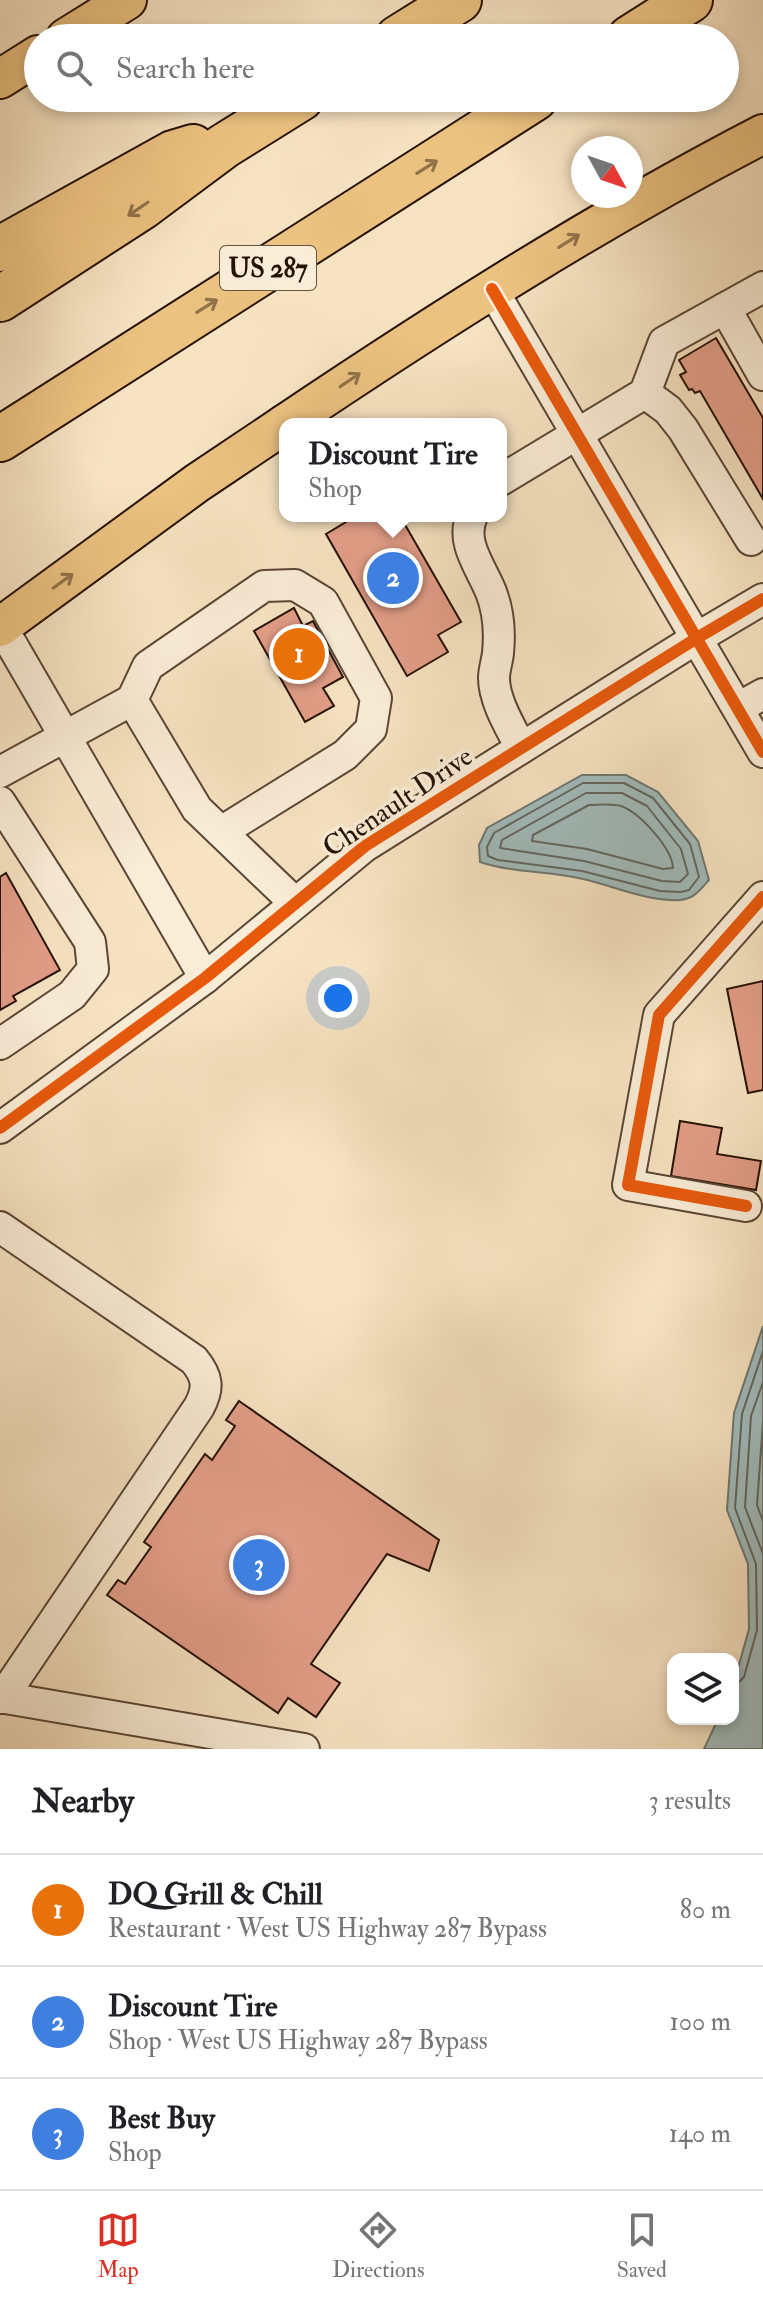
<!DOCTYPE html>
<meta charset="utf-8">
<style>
body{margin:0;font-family:"IM FELL Double Pica",serif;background:#f2f2f2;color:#202124}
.controls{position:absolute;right:24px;bottom:24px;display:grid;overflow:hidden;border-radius:16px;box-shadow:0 4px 12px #0003}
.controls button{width:72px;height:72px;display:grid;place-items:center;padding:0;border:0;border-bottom:2px solid #e0e0e0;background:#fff;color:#202124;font:40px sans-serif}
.compass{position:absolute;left:571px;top:136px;width:72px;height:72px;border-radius:50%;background:#fff;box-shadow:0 4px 12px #0003;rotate:130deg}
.you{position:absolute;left:338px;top:998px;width:28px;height:28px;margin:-20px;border:6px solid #fff;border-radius:50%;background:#1a73e8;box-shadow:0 0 0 12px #1a73e833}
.badge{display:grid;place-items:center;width:52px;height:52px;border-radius:50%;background:#d93025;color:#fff;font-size:26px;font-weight:700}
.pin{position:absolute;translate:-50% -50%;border:4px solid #fff;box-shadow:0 2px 8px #0006}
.popup{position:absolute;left:279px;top:418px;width:228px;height:104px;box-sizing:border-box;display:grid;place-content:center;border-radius:16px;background:#fff;filter:drop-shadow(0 2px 6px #0005);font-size:26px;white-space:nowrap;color:#757577}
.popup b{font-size:30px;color:#202124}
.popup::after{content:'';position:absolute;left:50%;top:100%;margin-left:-16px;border:16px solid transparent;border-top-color:#fff}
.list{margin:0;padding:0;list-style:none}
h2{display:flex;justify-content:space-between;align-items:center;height:104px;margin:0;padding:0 32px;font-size:34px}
h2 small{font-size:26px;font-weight:400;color:#757577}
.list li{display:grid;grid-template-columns:52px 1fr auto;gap:24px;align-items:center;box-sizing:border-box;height:112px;padding:0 32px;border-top:2px solid #e0e0e0}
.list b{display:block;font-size:30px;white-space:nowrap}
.list p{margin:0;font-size:26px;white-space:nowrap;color:#757577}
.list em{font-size:26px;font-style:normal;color:#757577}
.icon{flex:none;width:44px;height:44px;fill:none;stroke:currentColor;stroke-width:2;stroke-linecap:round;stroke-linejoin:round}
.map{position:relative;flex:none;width:763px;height:1749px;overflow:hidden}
.search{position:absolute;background:#fff;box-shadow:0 4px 12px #0003;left:24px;right:24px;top:24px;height:88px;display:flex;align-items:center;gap:20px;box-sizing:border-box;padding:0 28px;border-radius:44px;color:#757577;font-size:30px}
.sheet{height:440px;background:#fff}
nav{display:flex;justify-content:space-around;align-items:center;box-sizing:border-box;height:112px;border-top:2px solid #e0e0e0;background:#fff;font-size:22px;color:#757577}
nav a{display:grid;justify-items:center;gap:4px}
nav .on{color:#d93025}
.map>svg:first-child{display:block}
.water{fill:#a1bcbd;stroke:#6f7873;stroke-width:2}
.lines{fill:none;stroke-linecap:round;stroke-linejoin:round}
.shore{stroke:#636660;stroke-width:2}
.building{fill:#e39e88;stroke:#251104;stroke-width:2}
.minor-casing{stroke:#5a4634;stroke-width:34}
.major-casing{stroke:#251104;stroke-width:42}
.highway-casing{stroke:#251104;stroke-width:48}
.minor{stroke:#faedd7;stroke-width:30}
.major{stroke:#ecc281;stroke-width:38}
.highway{stroke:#ecc281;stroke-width:44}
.cycleway-casing{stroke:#faedd7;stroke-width:17}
.cycleway{stroke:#e8590c;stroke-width:12}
.oneway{stroke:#927249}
.labels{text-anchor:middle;stroke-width:7;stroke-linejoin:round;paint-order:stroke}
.shield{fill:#faedd7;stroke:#655343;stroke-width:2}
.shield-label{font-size:26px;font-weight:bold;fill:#251104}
.street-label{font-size:28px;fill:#251104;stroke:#faedd7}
</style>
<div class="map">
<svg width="763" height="1749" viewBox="0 0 763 1749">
<rect width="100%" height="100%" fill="#f7e3c2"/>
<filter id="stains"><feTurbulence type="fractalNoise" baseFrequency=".0025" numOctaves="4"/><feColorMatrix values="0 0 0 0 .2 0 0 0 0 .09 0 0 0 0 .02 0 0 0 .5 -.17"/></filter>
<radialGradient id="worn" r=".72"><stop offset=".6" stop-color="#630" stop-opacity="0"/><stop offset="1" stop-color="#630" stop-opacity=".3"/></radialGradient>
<g class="water">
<path d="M582 775H626L658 792 698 841 709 880C700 890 694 899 680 900 648 902 614 886 583 879 549 871 513 873 480 862L479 845 487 828Z"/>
<polygon points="763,1326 763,1749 704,1749 718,1719 733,1719 733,1686 749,1629 748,1564 727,1510 734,1413"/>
</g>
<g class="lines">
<g class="shore">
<polygon points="583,783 624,783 653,798 690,844 699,877 689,890 681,892 660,891 582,871 498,860 488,856 487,847 494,833"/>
<polygon points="586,793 622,793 647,806 681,849 688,874 680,882 662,881 584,861 500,848 502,840"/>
<path d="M589 805C599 805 612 803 621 806 640 813 672 848 673 868L663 869 587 849 532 841 533 835Z"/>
<polyline points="763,1382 751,1416 745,1507 763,1554"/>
<polyline points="763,1422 757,1505 763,1521"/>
<polyline points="733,1683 739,1682 744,1677 757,1630 756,1564 735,1508 742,1414 763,1351"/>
</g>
</g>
<g class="building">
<polygon points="716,338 763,418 763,499 700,391 695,393 692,389 689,390 680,375 686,372 679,360"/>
<polygon points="356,516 400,516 461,622 438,635 448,652 407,676 326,534"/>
<polygon points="294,608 303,626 313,621 343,677 323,688 334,706 305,722 254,631"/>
<polygon points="6,873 60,970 13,996 16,1001 0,1010 0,877"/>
<polygon points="763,981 763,1090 748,1093 727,989"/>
<polygon points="680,1121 722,1128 717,1154 761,1161 756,1190 671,1176"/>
<polygon points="239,1401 439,1540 429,1571 387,1554 311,1664 340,1683 316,1717 288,1698 278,1713 107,1595 118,1580 125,1584 151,1547 144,1542 205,1454 212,1460 235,1426 226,1420"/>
</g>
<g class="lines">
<g class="minor-casing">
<g id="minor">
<polyline points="492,289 763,752"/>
<polyline points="725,308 763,375"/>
<polyline points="645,393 668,410 683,429 751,540"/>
<polyline points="501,480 645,393 664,342 763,287"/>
<path d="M472 516C460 542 481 567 491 592 498 610 500 633 498 653 497 662 494 670 494 678 494 701 511 728 521 748"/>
<polyline points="1,626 205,978"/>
<polyline points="738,708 763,694"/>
<polyline points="0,772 132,700"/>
<polyline points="0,802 90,942 93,969 72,995 0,1044"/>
<polyline points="221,832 345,755 371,729 376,698 323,602 295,585 264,586 148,666 132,700 197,809 295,903"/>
<polyline points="0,1128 205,978 365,846 697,638 763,599"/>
<polyline points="746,1206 628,1185 659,1015 763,897"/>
<path d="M0 1227 194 1360C208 1377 209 1388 199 1407L2 1698"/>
<polyline points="0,1697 304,1749"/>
</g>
</g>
<g class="major-casing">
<g id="major">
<polyline points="66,38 127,0"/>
<polyline points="0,79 38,55"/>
<path d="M285 424C440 320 597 220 763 134"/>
<polyline points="0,627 197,483 285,424"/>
</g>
</g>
<g class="highway-casing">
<g id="highway">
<polyline points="398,38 459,0"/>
<polyline points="630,38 690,0"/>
<polyline points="0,249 173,153 193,147"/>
<polyline points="0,299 142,207 224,146 301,98"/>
<polyline points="0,439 535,98"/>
</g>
</g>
<use href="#minor" class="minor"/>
<use href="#major" class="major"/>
<use href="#highway" class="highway"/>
<g class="cycleway-casing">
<g id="cycleway">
<polyline points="492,289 763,752"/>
<polyline points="0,1128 205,978 365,846 697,638 763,599"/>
<polyline points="746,1206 628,1185 659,1015 763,897"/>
</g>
</g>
<use href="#cycleway" class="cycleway"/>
</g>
<defs><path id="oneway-shaft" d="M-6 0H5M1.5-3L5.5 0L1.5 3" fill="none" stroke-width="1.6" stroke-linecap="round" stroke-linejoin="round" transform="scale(2)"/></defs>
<g class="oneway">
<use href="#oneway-shaft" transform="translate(427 167) rotate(-32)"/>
<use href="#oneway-shaft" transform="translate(138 209) rotate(146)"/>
<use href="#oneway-shaft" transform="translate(569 241) rotate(-32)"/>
<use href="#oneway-shaft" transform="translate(207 306) rotate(-32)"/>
<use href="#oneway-shaft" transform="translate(350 380) rotate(-34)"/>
<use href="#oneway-shaft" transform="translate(63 581) rotate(-36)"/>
</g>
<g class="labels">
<rect class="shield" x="220" y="246" width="96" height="44" rx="6"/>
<g class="shield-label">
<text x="268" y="277">US 287</text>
</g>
<g class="street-label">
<text transform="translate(397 801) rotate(-34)" y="10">Chenault Drive</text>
</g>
</g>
<rect width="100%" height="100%" filter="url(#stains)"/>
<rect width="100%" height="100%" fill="url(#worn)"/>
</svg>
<div class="controls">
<button><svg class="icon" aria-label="layers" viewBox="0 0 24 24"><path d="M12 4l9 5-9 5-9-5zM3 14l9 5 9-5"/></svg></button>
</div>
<svg class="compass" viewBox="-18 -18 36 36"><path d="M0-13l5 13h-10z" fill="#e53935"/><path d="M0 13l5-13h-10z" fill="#757577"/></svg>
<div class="you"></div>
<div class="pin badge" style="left:299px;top:654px;background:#e8710a">1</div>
<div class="pin badge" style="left:393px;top:578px;background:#3f7fe0">2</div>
<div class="popup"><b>Discount Tire</b>Shop</div>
<div class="pin badge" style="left:259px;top:1565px;background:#3f7fe0">3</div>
<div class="search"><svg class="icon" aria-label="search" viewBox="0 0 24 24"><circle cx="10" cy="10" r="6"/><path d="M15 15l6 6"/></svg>Search here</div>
</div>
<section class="sheet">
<h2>Nearby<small>3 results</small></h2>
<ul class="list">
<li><span class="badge" style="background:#e8710a">1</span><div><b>DQ Grill &amp; Chill</b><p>Restaurant · West US Highway 287 Bypass</p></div><em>80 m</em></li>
<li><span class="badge" style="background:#3f7fe0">2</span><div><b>Discount Tire</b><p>Shop · West US Highway 287 Bypass</p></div><em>100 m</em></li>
<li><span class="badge" style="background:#3f7fe0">3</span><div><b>Best Buy</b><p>Shop</p></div><em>140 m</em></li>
</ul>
</section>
<nav>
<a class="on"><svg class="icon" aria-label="map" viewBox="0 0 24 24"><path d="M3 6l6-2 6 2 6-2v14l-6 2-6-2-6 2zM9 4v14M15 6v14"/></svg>Map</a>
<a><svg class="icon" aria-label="directions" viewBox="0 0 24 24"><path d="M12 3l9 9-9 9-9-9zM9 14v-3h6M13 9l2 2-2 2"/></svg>Directions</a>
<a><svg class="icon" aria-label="saved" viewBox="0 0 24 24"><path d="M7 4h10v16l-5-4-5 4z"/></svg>Saved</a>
</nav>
